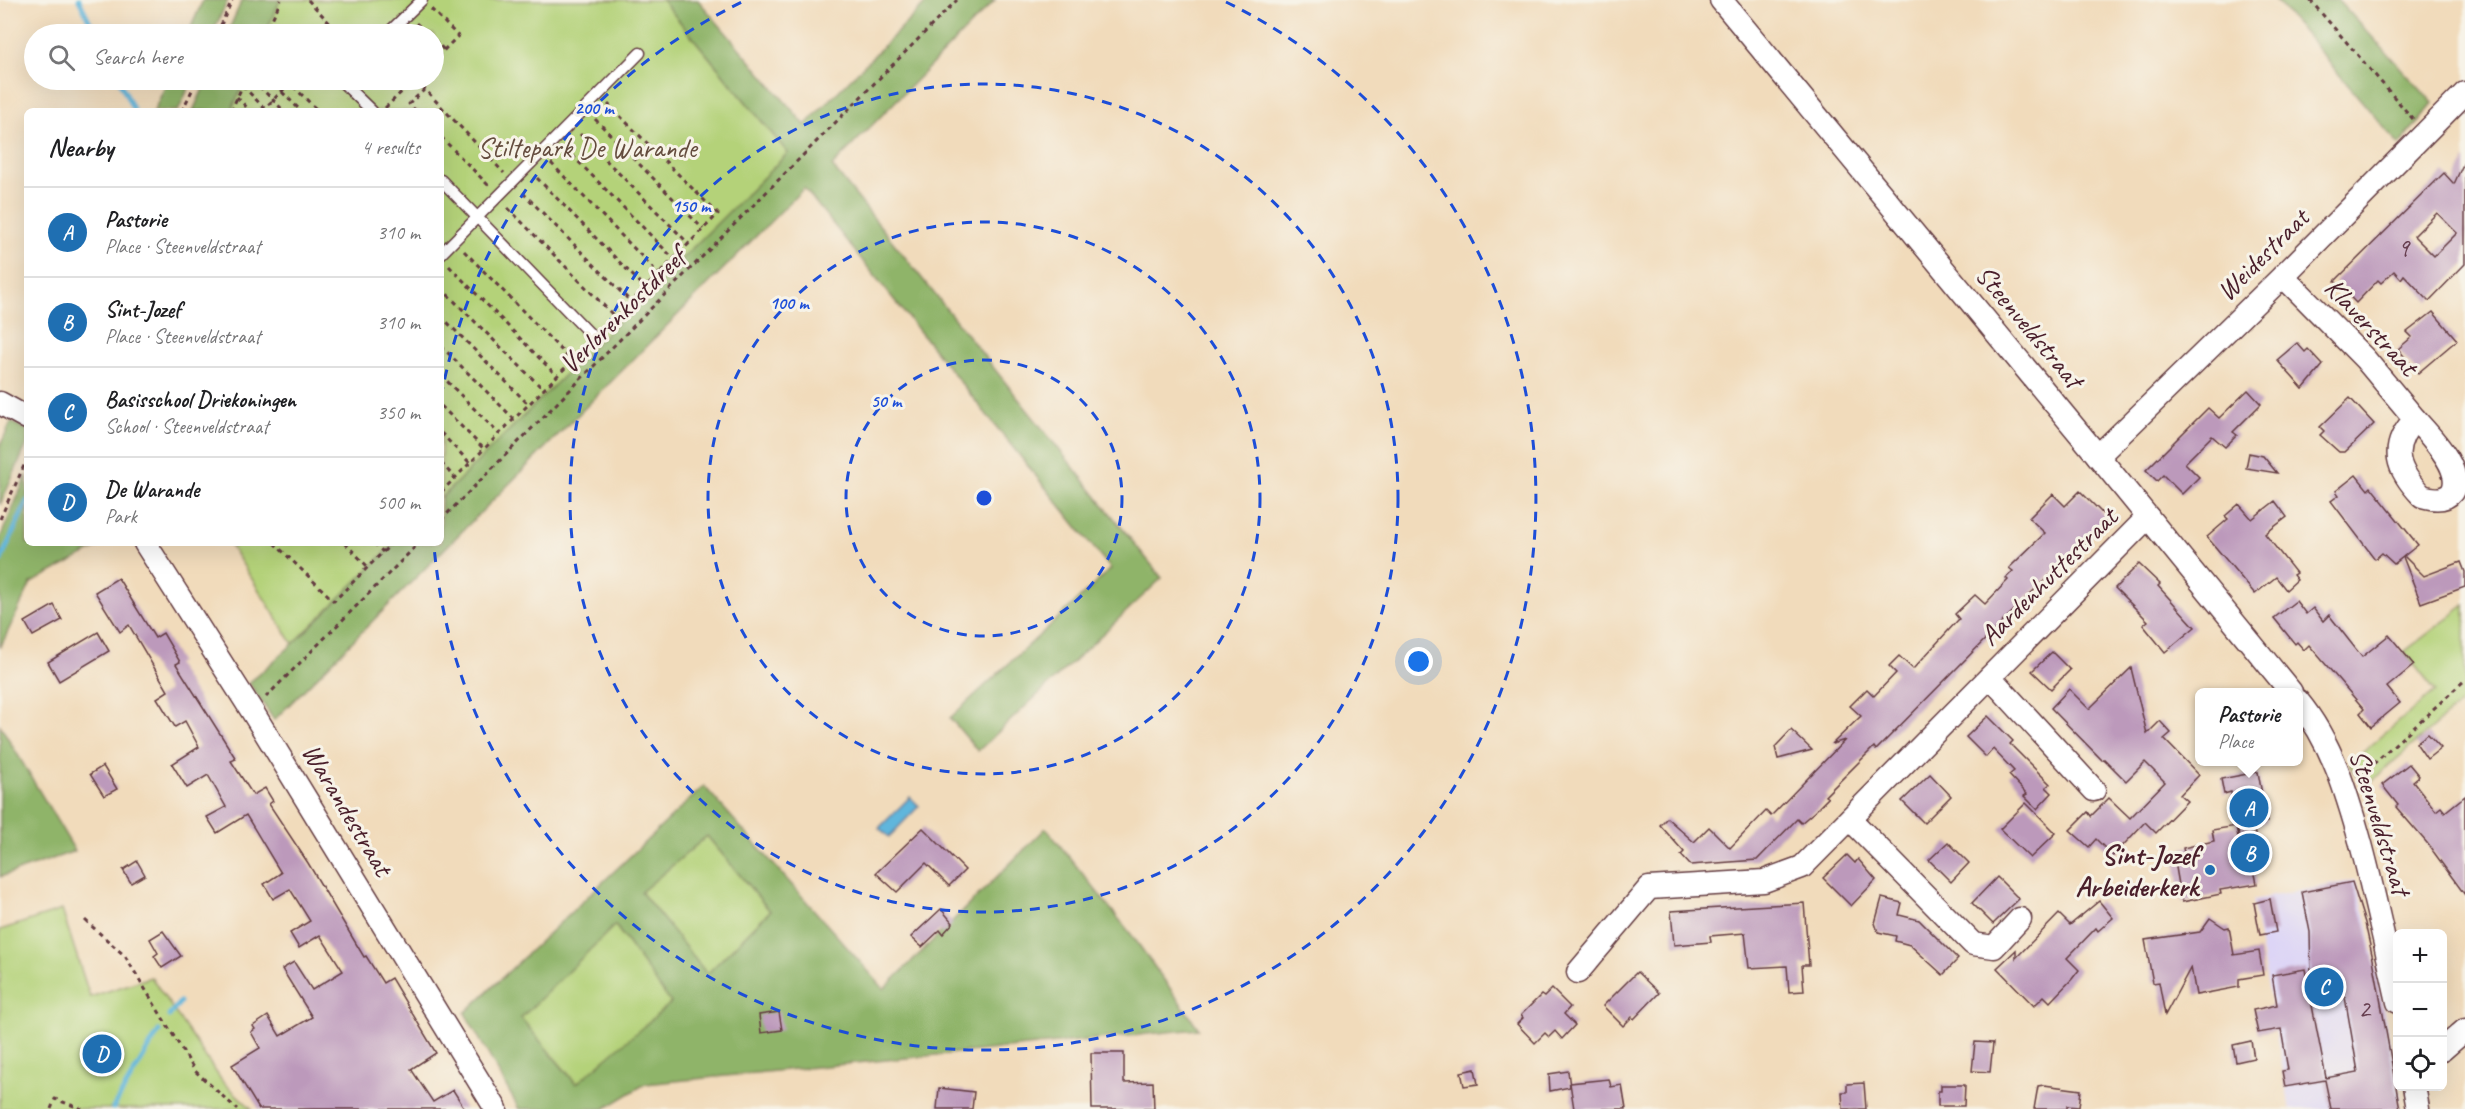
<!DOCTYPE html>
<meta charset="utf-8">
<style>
body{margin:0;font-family:Caveat,sans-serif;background:#f6f6f6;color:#202124}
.controls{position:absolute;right:18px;bottom:18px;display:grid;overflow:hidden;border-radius:9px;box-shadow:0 6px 24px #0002}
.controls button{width:54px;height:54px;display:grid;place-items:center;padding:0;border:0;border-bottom:2px solid #e0e0e0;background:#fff;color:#202124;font:30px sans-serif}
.you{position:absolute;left:1419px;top:662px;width:21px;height:21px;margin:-15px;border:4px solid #fff;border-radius:50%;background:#1a73e8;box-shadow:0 0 0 9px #1a73e833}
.badge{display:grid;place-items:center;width:39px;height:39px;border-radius:50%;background:#1f6fb2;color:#fff;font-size:20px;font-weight:700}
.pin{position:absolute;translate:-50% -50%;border:3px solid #fff;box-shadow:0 2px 6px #0006}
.popup{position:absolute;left:2195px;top:688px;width:108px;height:78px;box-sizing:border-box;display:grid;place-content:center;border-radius:9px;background:#fff;filter:drop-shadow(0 2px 4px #0005);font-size:20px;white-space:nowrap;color:#757577}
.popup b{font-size:22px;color:#202124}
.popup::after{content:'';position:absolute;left:50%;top:100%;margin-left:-12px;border:12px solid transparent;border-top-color:#fff}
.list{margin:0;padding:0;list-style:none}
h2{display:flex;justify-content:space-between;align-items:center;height:78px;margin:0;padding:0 24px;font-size:26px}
h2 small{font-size:20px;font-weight:400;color:#757577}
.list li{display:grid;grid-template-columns:39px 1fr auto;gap:18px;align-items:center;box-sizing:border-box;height:90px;padding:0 24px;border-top:2px solid #e0e0e0}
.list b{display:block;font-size:22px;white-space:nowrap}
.list p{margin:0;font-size:20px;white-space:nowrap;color:#757577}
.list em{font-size:20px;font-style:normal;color:#757577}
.icon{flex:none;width:33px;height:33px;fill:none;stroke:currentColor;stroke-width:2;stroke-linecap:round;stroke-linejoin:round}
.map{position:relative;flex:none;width:2465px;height:1109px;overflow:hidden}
.search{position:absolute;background:#fff;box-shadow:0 6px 24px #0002;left:24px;top:24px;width:420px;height:66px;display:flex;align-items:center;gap:15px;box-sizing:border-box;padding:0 21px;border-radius:33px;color:#757577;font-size:22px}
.panel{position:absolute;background:#fff;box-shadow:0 6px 24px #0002;left:24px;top:108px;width:420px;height:438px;border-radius:9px}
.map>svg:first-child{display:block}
.built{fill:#ddd5f6}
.green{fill:#b4d279;stroke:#7f7852;stroke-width:1.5}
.forest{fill:#8fb469;stroke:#6c6a4a;stroke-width:1.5;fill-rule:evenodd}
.water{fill:#60b6dc;stroke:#556a84;stroke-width:1.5}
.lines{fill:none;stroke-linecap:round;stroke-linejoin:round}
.stream{stroke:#60b6dc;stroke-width:5}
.building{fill:#bc99bb;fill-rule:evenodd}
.service-casing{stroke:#633b41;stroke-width:13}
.minor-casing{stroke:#633b41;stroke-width:25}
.path{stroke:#633b41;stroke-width:3;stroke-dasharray:4.5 4.5;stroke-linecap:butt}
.service{stroke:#fff;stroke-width:10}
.minor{stroke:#fff;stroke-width:22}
.ring{fill:none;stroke:#1d4ed8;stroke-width:3;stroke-dasharray:10 8}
.poi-dot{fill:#1f6fb2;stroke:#f7f3e8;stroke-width:2}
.labels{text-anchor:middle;stroke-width:6;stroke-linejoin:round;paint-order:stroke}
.number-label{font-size:26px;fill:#663e4f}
.park-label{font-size:28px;fill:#644c3e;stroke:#f7f3e8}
.street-label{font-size:28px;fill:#4a1f2b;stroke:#f7f3e8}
.poi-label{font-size:28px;font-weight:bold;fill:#4a1f2b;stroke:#f7f3e8;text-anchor:end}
.centre{fill:#1d4ed8;stroke:#f7f3e8;stroke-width:3}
.ring-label{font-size:18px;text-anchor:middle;font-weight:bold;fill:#1d4ed8;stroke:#f7f3e8;stroke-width:6;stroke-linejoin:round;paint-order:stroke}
</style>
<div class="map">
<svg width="2465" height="1109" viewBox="0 0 2465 1109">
<rect width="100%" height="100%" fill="#f7f3e8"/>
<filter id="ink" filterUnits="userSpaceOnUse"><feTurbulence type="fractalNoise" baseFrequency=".0167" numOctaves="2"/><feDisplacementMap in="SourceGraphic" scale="12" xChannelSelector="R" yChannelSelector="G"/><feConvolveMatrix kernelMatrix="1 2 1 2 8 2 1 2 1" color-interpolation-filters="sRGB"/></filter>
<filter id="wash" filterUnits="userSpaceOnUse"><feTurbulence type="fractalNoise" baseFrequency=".008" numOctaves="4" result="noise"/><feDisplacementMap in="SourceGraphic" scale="24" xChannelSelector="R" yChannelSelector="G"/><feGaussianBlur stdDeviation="1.35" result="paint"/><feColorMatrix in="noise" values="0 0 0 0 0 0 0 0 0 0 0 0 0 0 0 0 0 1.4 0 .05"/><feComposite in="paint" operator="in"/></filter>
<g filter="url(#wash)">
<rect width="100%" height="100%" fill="#f1dbbb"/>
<polygon class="built" points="2355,880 2366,917 2401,1099 2335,1109 2290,1109 2252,900"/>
<g class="green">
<polygon points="280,0 662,0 788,153 441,498 441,111 231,111 245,80 434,80 434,34 265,34"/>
<polygon points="229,543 395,543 293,644"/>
<polygon points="2465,605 2465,699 2366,786 2349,764 2435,691 2404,652"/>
<polygon points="707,836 770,911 707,974 641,892"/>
<polygon points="62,910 90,997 151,977 222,1081 252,1109 0,1109 0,930"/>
<polygon points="614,924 672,1003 577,1084 520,1018"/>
</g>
<g class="forest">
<polygon points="203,0 228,0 212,34 188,34"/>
<polygon points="242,0 280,0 265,34 227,34"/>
<polygon points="662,0 698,0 805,125 929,0 995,0 832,166 1162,578 978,751 950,718 1111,569 804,188 274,720 249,683 293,644 395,543 441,543 441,498 788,153"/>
<polygon points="2276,0 2338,0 2433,103 2399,145"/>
<polygon points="168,80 192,80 178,111 154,111"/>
<polygon points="207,80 245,80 231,111 193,111"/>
<polygon points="11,422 27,430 27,444 0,505 0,446"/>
<polygon points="27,475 27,543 106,543 31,583 0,648 0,538"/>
<polygon points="0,725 75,851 0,877"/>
<path d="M704 786 884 989 1046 828 1134 938 1199 1029 645 1084 604 1109H519L465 1013ZM707 836 770 911 707 974 641 892ZM615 925 671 1003 576 1084 521 1018Z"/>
</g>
<polygon class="water" points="910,797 919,806 889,837 879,828"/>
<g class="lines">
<g class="stream">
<polyline points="79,0 96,34"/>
<polyline points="119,80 133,109"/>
<polyline points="0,562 27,501"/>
<polyline points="169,1016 180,1002"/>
<polyline points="113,1108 159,1031"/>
</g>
</g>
<g id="blocks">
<g class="building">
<path d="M2465 160V264L2429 301 2404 275 2401 279 2394 271 2381 283 2378 280 2356 303 2335 281 2444 173 2454 184ZM2437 213 2457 233 2434 256 2414 236Z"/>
<polygon points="2433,312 2457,340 2418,373 2398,349 2412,337 2407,332"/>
<polygon points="2297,343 2305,352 2308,349 2323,365 2303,389 2277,360"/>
<polygon points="2248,390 2261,404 2233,432 2237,435 2225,447 2212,436 2185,463 2199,477 2182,494 2163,475 2157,481 2146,470 2208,408 2219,418"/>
<polygon points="2350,398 2374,424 2345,452 2339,452 2320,435 2324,431 2320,427"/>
<polygon points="2249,453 2263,456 2277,473 2246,468"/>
<polygon points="2356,475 2368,490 2371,487 2418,545 2404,556 2424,576 2461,562 2465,572 2465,587 2421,603 2403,557 2394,564 2382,553 2375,559 2331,501 2339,495 2336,491"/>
<polygon points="2080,491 2106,517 2106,523 2030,594 1876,750 1874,747 1825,796 1828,798 1814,812 1801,823 1797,819 1757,860 1690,865 1681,855 1684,852 1660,825 1667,818 1694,842 1709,827 1730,848 1766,811 1771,816 1845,740 1832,744 1861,716 1850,706 1867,689 1874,696 1896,673 1889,666 1899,656 1913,669 1959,619 1955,614 1975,595 1985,604 2008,580 2006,578 2013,571 2009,568 2045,533 2029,518 2053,494 2065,506"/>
<polygon points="2275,501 2287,517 2265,534 2296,573 2293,575 2297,580 2286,590 2276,577 2255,594 2207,537 2228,519 2225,516 2239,504 2252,519"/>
<polygon points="2139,564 2160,584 2158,586 2195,627 2165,652 2143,625 2148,621 2115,588"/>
<polygon points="118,578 155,638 163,633 180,662 176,664 236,759 231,761 253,795 265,788 273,801 269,804 308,863 364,957 366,956 383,983 391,978 436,1053 411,1069 433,1102 453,1090 465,1109 259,1109 232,1065 260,1048 251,1032 255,1029 253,1026 268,1016 280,1036 312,1017 282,969 294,962 312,990 343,971 320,935 299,948 290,933 310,921 290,889 273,899 264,884 281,873 246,815 217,833 207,817 226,807 208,775 187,788 172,764 199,747 185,721 175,727 157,698 168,691 129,625 120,632 95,592"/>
<polygon points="2296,601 2306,614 2313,608 2323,621 2329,615 2362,657 2389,635 2414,665 2387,687 2400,703 2371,727 2360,713 2364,709 2309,645 2304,650 2297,642 2295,644 2274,618"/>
<polygon points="54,605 62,620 33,636 25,622"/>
<polygon points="98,632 109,651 59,681 48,662"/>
<polygon points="2052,652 2070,670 2051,689 2032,671"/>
<polygon points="2131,668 2147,734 2160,721 2171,733 2164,739 2199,775 2180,795 2187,801 2156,833 2145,822 2113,856 2096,839 2089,847 2070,830 2088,812 2091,816 2109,798 2130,818 2165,782 2145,762 2126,781 2104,759 2102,760 2051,708 2069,689 2089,709"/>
<polygon points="1988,716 2013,741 2010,744 2050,784 2046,787 2052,793 2037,809 2024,796 2027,794 2009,775 2014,771 1993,749 1986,757 1966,737"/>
<polygon points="1791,730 1812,750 1778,759 1775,747"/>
<polygon points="2428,734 2441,748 2427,759 2416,743"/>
<polygon points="2409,764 2419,776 2413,781 2436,811 2441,807 2445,812 2465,796 2465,895 2427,843 2396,807 2398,805 2382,785"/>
<polygon points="103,766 117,789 104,796 90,774"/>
<polygon points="2258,772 2267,822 2253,825 2255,835 2239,837 2231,792 2224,794 2221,779"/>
<polygon points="1930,774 1951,796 1924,823 1902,801"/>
<polygon points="2026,803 2056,833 2030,858 2000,829"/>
<polygon points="2236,826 2244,871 2254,869 2257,884 2220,890 2221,894 2182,902 2174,856 2184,853 2183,848 2214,841 2212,830"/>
<polygon points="923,828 965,870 949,886 926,863 897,892 876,873"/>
<polygon points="1948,842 1969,863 1951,882 1929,860"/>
<polygon points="1847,855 1855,863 1858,859 1876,880 1851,906 1823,878"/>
<polygon points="137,861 145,875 131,883 123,870"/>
<polygon points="1997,877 2019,899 1993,924 1972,903"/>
<polygon points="2352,882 2365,923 2373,959 2400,1109 2331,1109 2325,1080 2285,1087 2282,1071 2288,1070 2281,1029 2258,1033 2253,1010 2277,1005 2272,975 2305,969 2326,1078 2358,1072 2341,974 2311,980 2310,932 2302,892"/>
<polygon points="1882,898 1902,903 1899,915 1919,920 1958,959 1943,975 1910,945 1895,941 1896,936 1878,932 1875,923"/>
<polygon points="2270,899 2276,932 2260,935 2254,903"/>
<polygon points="2099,901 2113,918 2098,931 2096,928 2067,958 2079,970 2072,979 2050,1002 2044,996 2034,1006 1997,968 2016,950 2016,958 2059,914 2070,925"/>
<polygon points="1804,903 1809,965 1802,965 1804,991 1789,992 1787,966 1749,968 1745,933 1710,936 1711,942 1674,945 1671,911"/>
<polygon points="941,909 953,923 943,934 940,930 922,947 911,937"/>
<polygon points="2210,918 2225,928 2229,927 2234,955 2259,951 2263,975 2239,979 2239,987 2196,995 2191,967 2165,1015 2159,982 2153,983 2145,940 2200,932"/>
<polygon points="163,931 181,956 162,968 154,956 158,953 150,939"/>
<polygon points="1637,972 1659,993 1634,1019 1632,1017 1623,1026 1603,1006"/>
<polygon points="1552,989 1570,1007 1564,1014 1575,1025 1562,1039 1555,1031 1549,1037 1545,1033 1535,1043 1517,1024 1523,1018 1521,1015 1541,995 1544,997"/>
<polygon points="779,1012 782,1030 761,1033 759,1015"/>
<polygon points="2251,1041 2254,1058 2236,1062 2233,1045"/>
<polygon points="1975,1042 1993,1043 1990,1072 1972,1071"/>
<polygon points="1091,1053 1124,1053 1124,1083 1153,1082 1154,1109 1092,1109"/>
<polygon points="1475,1069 1478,1084 1464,1086 1461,1072"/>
<polygon points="1568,1071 1570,1087 1550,1091 1549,1074"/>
<polygon points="1609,1079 1611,1087 1622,1085 1626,1109 1574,1109 1570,1083"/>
<polygon points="1864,1083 1866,1109 1843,1109 1842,1092 1847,1092 1847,1084"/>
<polygon points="1941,1085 1965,1085 1964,1106 1938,1106 1938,1091 1941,1091"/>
<polygon points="2044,1085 2081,1090 2079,1107 2067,1106 2067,1109 2034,1109 2038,1086"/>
<polygon points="939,1088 974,1092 972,1109 937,1109"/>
</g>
</g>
</g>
<g filter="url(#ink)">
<use href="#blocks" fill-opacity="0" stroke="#633b41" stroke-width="1.5"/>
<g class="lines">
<g class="service-casing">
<g id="service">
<polyline points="387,34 422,0"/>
<polyline points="340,80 372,111"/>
<polyline points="441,180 595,339"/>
<polyline points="441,254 640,53"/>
</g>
</g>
<g class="minor-casing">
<g id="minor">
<polyline points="1721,0 2098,456 2291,692"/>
<polyline points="2283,276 2365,359 2415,419"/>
<polyline points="0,403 27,418"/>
<path d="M2415 419C2429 435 2465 470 2452 492 2445 501 2432 499 2422 496 2397 470 2388 448 2415 419Z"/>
<polyline points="2098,456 2283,276 2465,93"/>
<polyline points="145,543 252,711 496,1109"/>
<polyline points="1990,677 2094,790"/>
<path d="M2298 701C2332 742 2347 794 2361 844 2375 896 2386 949 2398 1002"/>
<polyline points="1850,819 1973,944 1994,947 2020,919"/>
<polyline points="1578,972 1649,888 1764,881 1802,867 2148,517"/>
<polyline points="2442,1050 2465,1030"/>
<polyline points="2414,1086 2418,1109"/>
</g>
</g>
<g class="path">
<polyline points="308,0 340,34"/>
<polyline points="2310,0 2413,119"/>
<polyline points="431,9 458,36 434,60"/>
<polyline points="416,23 427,34"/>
<polyline points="217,34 232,0"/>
<polyline points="265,34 281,0"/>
<polyline points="434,40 444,50"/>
<polyline points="253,80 284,111"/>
<polyline points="287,80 318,111"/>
<polyline points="386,80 400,93"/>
<polyline points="416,80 504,173"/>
<polyline points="243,86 267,111"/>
<polyline points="282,92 301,111"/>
<polyline points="237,97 250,111"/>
<polyline points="385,108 414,80"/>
<polyline points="182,111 197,80"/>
<polyline points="231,111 245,80"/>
<polyline points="262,111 290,83"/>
<polyline points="416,111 409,104 425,89"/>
<polyline points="595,119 703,229"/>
<polyline points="580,134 689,244"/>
<polyline points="441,137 490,187"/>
<polyline points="566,149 674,259"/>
<polyline points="551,163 659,274"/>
<polyline points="537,178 645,288"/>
<polyline points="523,193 631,302"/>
<polyline points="508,208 616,318"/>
<polyline points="464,251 572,361"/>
<polyline points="449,266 557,376"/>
<polyline points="441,288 544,390"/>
<polyline points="441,316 529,405"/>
<polyline points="604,330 718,214 608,104"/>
<polyline points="441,346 514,419"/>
<polyline points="441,375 499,434"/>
<polyline points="441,406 484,449"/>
<polyline points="441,433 470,463"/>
<polyline points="441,463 455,478"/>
<polyline points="441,492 584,349"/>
<polyline points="0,519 27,459"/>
<polyline points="441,520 957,0"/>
<polyline points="274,543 334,601 392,543"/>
<polyline points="345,543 368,567"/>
<polyline points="374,543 383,552"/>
<polyline points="266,697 419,543"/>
<polyline points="2360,776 2465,680"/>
<polyline points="85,920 125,956 195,1071 237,1109"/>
<polyline points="51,1109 55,1099 82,1109"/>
</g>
<use href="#service" class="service"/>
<use href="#minor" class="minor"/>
</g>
</g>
<g class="ring">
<circle cx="984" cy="498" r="138"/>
<circle cx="984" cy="498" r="276"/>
<circle cx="984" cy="498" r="414"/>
<path d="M441 397A552 552 0 0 1 742 2M1226 2A552 552 0 1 1 434 546"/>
</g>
<circle class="poi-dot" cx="2210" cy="870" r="6"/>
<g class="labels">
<g class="number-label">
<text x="2403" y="256">9</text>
<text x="2364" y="1017">2</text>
</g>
<g class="park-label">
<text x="587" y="157">Stiltepark De Warande</text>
</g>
<g class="street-label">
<text transform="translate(2262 254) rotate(-45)" y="10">Weidestraat</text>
<text transform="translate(622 310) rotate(-45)" y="10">Verlorenkostdreef</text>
<text transform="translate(2030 326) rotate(50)" y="10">Steenveldstraat</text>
<text transform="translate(2372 326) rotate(47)" y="10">Klaverstraat</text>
<text transform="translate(2048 576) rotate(-45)" y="10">Aardenhuttestraat</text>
<text transform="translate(348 809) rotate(59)" y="10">Warandestraat</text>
<text transform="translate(2381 822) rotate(73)" y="10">Steenveldstraat</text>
</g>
<g class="poi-label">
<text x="2198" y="864">Sint-Jozef<tspan x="2198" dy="32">Arbeiderkerk</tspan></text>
</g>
</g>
<circle cx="984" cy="498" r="9" class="centre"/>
<g class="ring-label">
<text x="594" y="114">200 m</text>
<text x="691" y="212">150 m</text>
<text x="789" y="309">100 m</text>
<text x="886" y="407">50 m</text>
</g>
</svg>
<div class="controls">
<button>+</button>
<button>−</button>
<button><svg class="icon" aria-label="locate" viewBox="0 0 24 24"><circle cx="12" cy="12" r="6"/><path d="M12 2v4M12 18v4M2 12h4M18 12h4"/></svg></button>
</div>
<div class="you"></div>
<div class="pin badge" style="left:2249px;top:808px">A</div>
<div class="popup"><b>Pastorie</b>Place</div>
<div class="pin badge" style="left:2250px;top:853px">B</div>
<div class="pin badge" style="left:2324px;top:987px">C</div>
<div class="pin badge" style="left:102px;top:1054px">D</div>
<div class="search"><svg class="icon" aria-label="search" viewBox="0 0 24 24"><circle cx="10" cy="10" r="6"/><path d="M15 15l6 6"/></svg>Search here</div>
<section class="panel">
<h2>Nearby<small>4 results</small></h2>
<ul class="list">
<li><span class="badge">A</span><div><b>Pastorie</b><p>Place · Steenveldstraat</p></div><em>310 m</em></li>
<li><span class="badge">B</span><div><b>Sint-Jozef</b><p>Place · Steenveldstraat</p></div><em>310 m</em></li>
<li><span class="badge">C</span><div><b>Basisschool Driekoningen</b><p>School · Steenveldstraat</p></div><em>350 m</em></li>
<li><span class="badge">D</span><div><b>De Warande</b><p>Park</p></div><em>500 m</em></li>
</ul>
</section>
</div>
